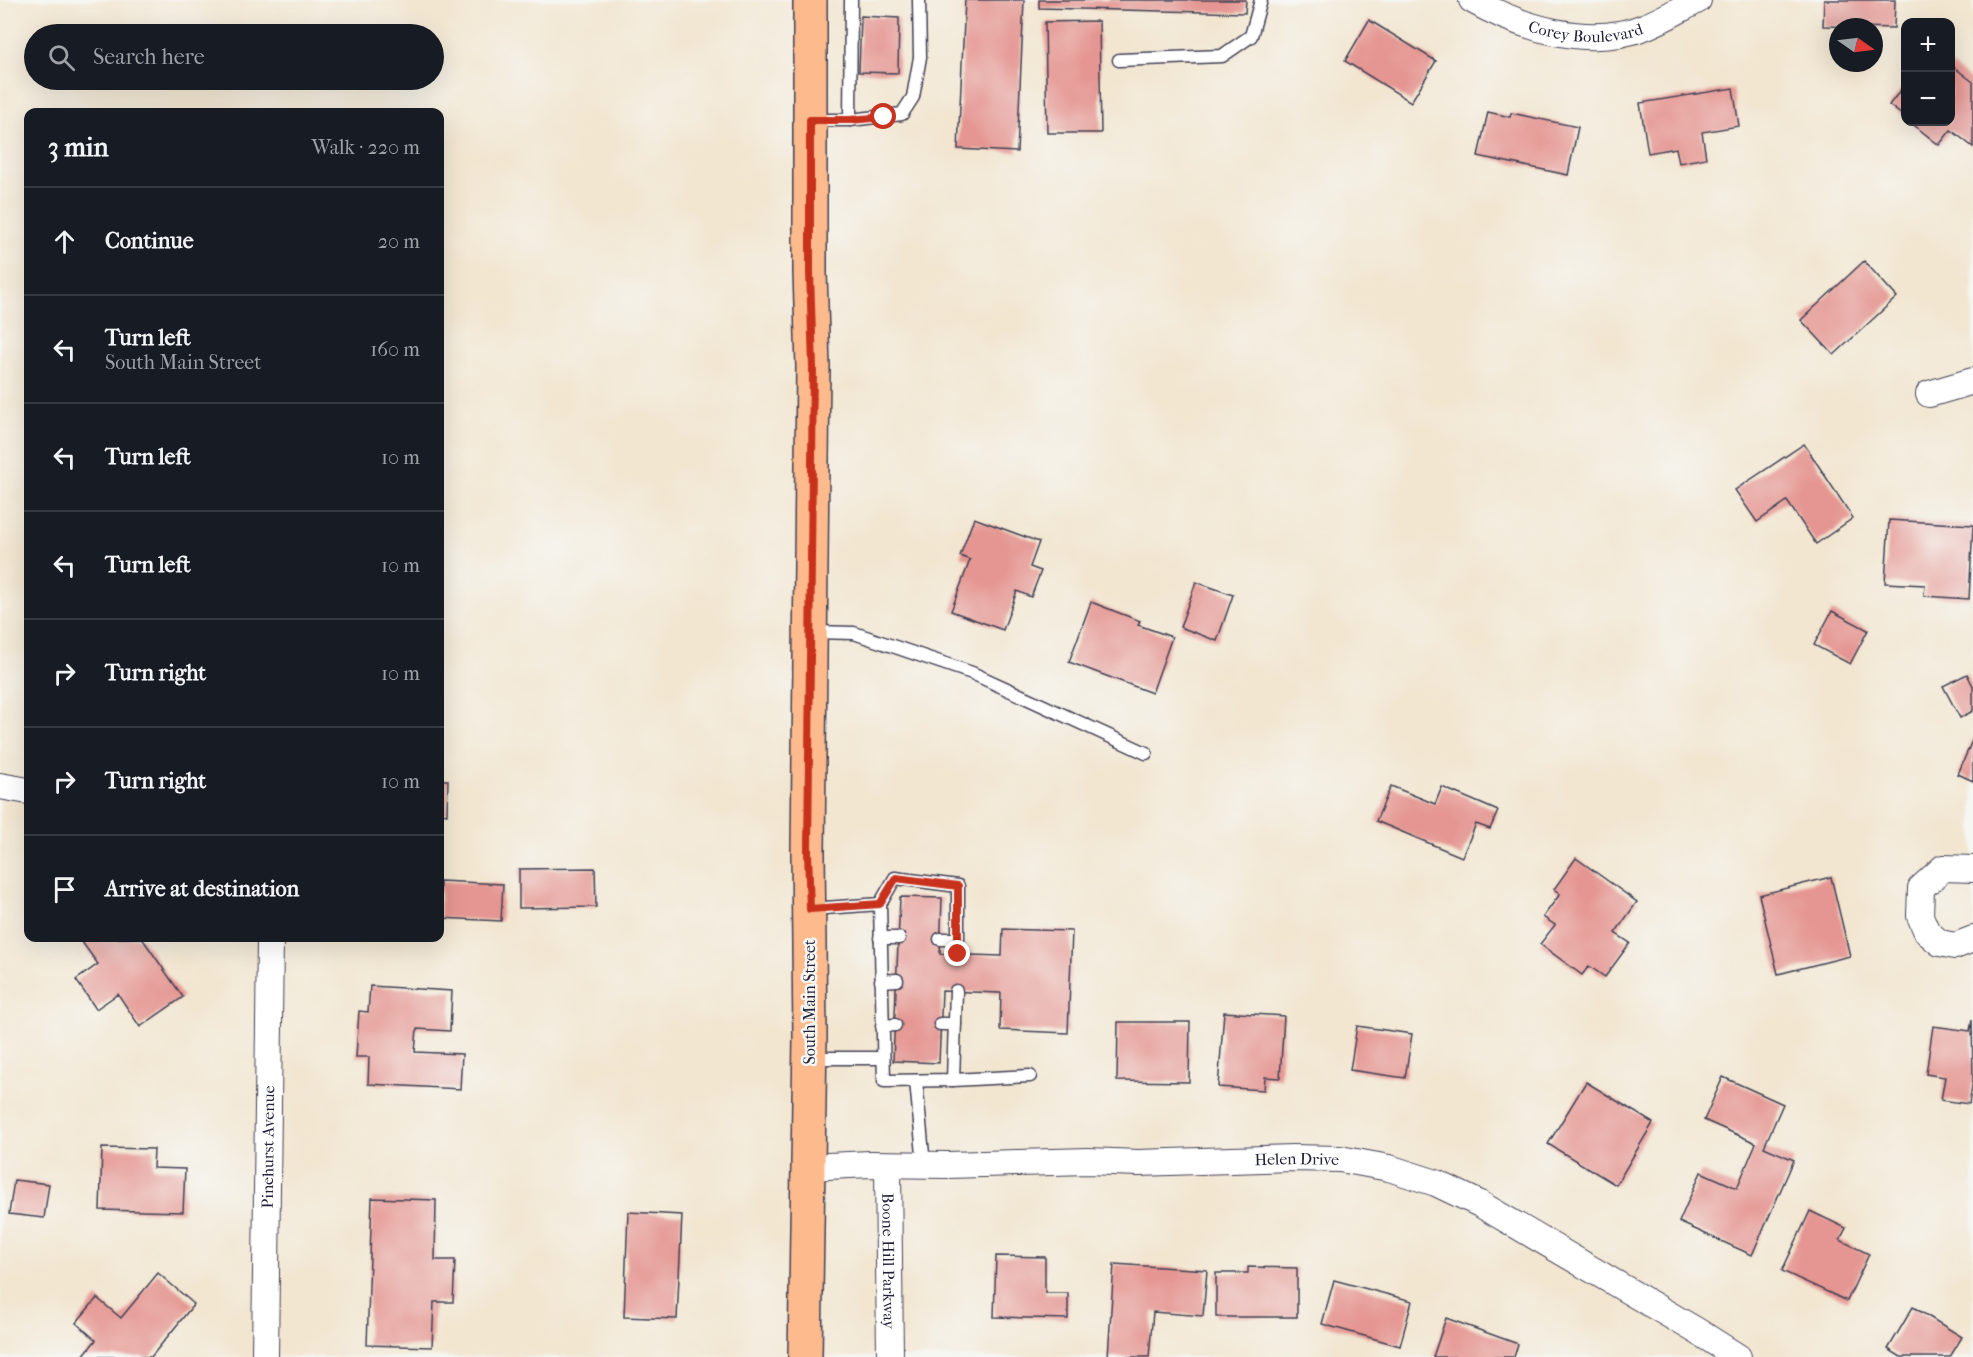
<!DOCTYPE html>
<meta charset="utf-8">
<style>
body{margin:0;font-family:"IM FELL French Canon",serif;background:#242831;color:#f1f3f6}
.controls{position:absolute;right:18px;top:18px;display:grid;overflow:hidden;border-radius:12px;box-shadow:0 6px 24px #0002}
.controls button{width:54px;height:54px;display:grid;place-items:center;padding:0;border:0;border-bottom:2px solid #363941;background:#171b24;color:#f1f3f6;font:30px sans-serif}
.compass{position:absolute;left:1829px;top:18px;width:54px;height:54px;border-radius:50%;background:#171b24;box-shadow:0 6px 24px #0002;rotate:104deg}
.stop{position:absolute;width:18px;height:18px;margin:-14px;border:4px solid #c8321e;border-radius:50%;background:#fff}
.stop.end{background:#c8321e;border-color:#fff;box-shadow:0 2px 6px #0008}
.list{margin:0;padding:0;list-style:none}
h2{display:flex;justify-content:space-between;align-items:center;height:78px;margin:0;padding:0 24px;font-size:26px}
h2 small{font-size:20px;font-weight:400;color:#9ea1a6}
.list li{display:grid;grid-template-columns:39px 1fr auto;gap:18px;align-items:center;box-sizing:border-box;height:108px;padding:0 24px;border-top:2px solid #363941}
.list b{display:block;font-size:22px;white-space:nowrap}
.list p{margin:0;font-size:20px;white-space:nowrap;color:#9ea1a6}
.list em{font-size:20px;font-style:normal;color:#9ea1a6}
.icon{flex:none;width:33px;height:33px;fill:none;stroke:currentColor;stroke-width:2;stroke-linecap:round;stroke-linejoin:round}
.map{position:relative;flex:none;width:1973px;height:1357px;overflow:hidden}
.search{position:absolute;background:#171b24;box-shadow:0 6px 24px #0002;left:24px;top:24px;width:420px;height:66px;display:flex;align-items:center;gap:15px;box-sizing:border-box;padding:0 21px;border-radius:33px;color:#9ea1a6;font-size:22px}
.panel{position:absolute;background:#171b24;box-shadow:0 6px 24px #0002;left:24px;top:108px;width:420px;height:834px;border-radius:12px}
.map>svg:first-child{display:block}
.building{fill:#e59692}
.lines{fill:none;stroke-linecap:round;stroke-linejoin:round}
.lane-casing{stroke:#413f52;stroke-width:15}
.street-casing{stroke:#413f52;stroke-width:28}
.primary-casing{stroke:#413f52;stroke-width:36}
.lane{stroke:#fff;stroke-width:12}
.street{stroke:#fff;stroke-width:26}
.primary{stroke:#fcba8d;stroke-width:33}
.route{stroke:#c8321e;stroke-width:8}
.labels{text-anchor:middle;stroke-width:5;stroke-linejoin:round;paint-order:stroke}
.street-label{font-size:16px;fill:#22223b;stroke:#f6f6f2}
</style>
<div class="map">
<svg width="1973" height="1357" viewBox="0 0 1973 1357">
<rect width="100%" height="100%" fill="#f6f6f2"/>
<filter id="ink" filterUnits="userSpaceOnUse"><feTurbulence type="fractalNoise" baseFrequency=".0167" numOctaves="2"/><feDisplacementMap in="SourceGraphic" scale="12" xChannelSelector="R" yChannelSelector="G"/><feConvolveMatrix kernelMatrix="1 2 1 2 8 2 1 2 1" color-interpolation-filters="sRGB"/></filter>
<filter id="wash" filterUnits="userSpaceOnUse"><feTurbulence type="fractalNoise" baseFrequency=".008" numOctaves="4" result="noise"/><feDisplacementMap in="SourceGraphic" scale="24" xChannelSelector="R" yChannelSelector="G"/><feGaussianBlur stdDeviation="1.35" result="paint"/><feColorMatrix in="noise" values="0 0 0 0 0 0 0 0 0 0 0 0 0 0 0 0 0 1.4 0 .05"/><feComposite in="paint" operator="in"/></filter>
<g filter="url(#wash)">
<rect width="100%" height="100%" fill="#f2e6d1"/>
<g id="blocks">
<g class="building">
<polygon points="965,0 1024,0 1017,152 958,149"/>
<polygon points="1039,0 1246,0 1245,13 1039,8"/>
<polygon points="1824,0 1895,0 1894,28 1823,26"/>
<polygon points="861,16 899,18 898,73 859,72"/>
<polygon points="1369,20 1436,61 1411,102 1345,61"/>
<polygon points="1099,21 1101,133 1047,133 1045,22"/>
<polygon points="1950,64 1973,82 1973,147 1951,130 1939,145 1910,122 1950,122"/>
<polygon points="1906,83 1906,118 1889,105"/>
<polygon points="1733,88 1739,126 1702,132 1706,158 1679,163 1676,148 1648,153 1640,103"/>
<polygon points="1488,112 1510,117 1511,113 1578,127 1568,175 1478,156"/>
<polygon points="1864,261 1897,297 1834,355 1801,320"/>
<polygon points="1804,444 1853,518 1816,544 1787,501 1757,522 1735,490"/>
<polygon points="974,518 1039,542 1030,567 1041,571 1031,597 1017,591 1003,630 951,611 970,560 960,556"/>
<polygon points="1889,520 1973,525 1969,599 1924,596 1925,585 1885,583"/>
<polygon points="1196,582 1233,595 1217,641 1180,627"/>
<polygon points="1091,602 1140,621 1138,625 1172,637 1152,693 1069,662"/>
<polygon points="1832,611 1868,630 1850,664 1814,645"/>
<polygon points="1967,674 1973,686 1973,711 1960,718 1943,686"/>
<polygon points="1973,738 1973,781 1958,774"/>
<polygon points="440,780 448,780 447,814 440,813"/>
<polygon points="1391,786 1435,804 1442,787 1498,811 1490,829 1476,824 1462,857 1376,821"/>
<polygon points="1576,858 1637,902 1615,933 1630,943 1605,977 1589,966 1582,975 1540,944 1555,925 1543,917 1560,894 1554,889"/>
<polygon points="595,868 596,907 519,908 519,869"/>
<polygon points="1831,877 1850,956 1778,974 1759,895"/>
<polygon points="440,881 503,884 501,921 440,918"/>
<polygon points="900,897 942,898 940,954 1002,956 1003,929 1072,931 1068,1033 1000,1030 1001,993 942,991 939,1063 893,1061"/>
<polygon points="79,938 142,938 183,997 140,1027 118,994 96,1009 76,980 98,964"/>
<polygon points="370,986 452,991 450,1031 417,1029 415,1052 462,1054 460,1089 368,1084 369,1057 356,1057 359,1011 368,1012"/>
<polygon points="1224,1012 1284,1016 1280,1078 1265,1077 1264,1090 1218,1087"/>
<polygon points="1972,1020 1973,1080 1969,1104 1941,1100 1945,1077 1926,1074 1933,1026 1970,1031"/>
<polygon points="1118,1022 1190,1022 1189,1082 1117,1081"/>
<polygon points="1357,1026 1412,1034 1405,1078 1350,1070"/>
<polygon points="1723,1077 1783,1104 1764,1147 1794,1160 1752,1255 1679,1222 1701,1172 1737,1188 1756,1143 1704,1120"/>
<polygon points="1586,1082 1653,1123 1616,1185 1548,1144"/>
<polygon points="102,1148 154,1149 153,1168 185,1169 183,1212 100,1210"/>
<polygon points="14,1180 49,1184 44,1218 9,1214"/>
<polygon points="372,1198 436,1200 435,1260 455,1260 453,1302 434,1302 432,1347 367,1345"/>
<polygon points="1810,1211 1846,1228 1840,1240 1869,1254 1847,1301 1782,1271"/>
<polygon points="628,1212 682,1215 677,1319 624,1317"/>
<polygon points="996,1256 1045,1257 1045,1293 1068,1293 1068,1319 994,1317"/>
<polygon points="1114,1264 1207,1270 1203,1316 1153,1312 1149,1357 1108,1357"/>
<polygon points="1248,1267 1297,1268 1297,1317 1216,1317 1216,1273 1248,1273"/>
<polygon points="158,1273 194,1304 151,1357 82,1357 96,1340 76,1323 97,1298 121,1318"/>
<polygon points="1334,1280 1412,1301 1400,1346 1322,1324"/>
<polygon points="1913,1307 1962,1337 1950,1357 1901,1357 1888,1349"/>
<polygon points="1446,1318 1518,1344 1514,1357 1433,1357"/>
</g>
</g>
</g>
<g filter="url(#ink)">
<use href="#blocks" fill-opacity="0" stroke="#413f52" stroke-width="1.5"/>
<g class="lines">
<g class="lane-casing">
<g id="lane">
<polyline points="1119,60 1222,56 1251,36 1261,0"/>
<polyline points="811,120 850,120 902,114 913,97 920,57 919,0"/>
<polyline points="850,120 851,0"/>
<polyline points="812,632 854,633 972,673 1146,753"/>
<polyline points="880,904 884,1081 953,1080 956,991"/>
<polyline points="811,909 880,904 895,878 958,886 958,954"/>
<polyline points="880,938 899,938"/>
<polyline points="940,939 957,939"/>
<polyline points="881,981 897,980"/>
<polyline points="940,1024 955,1024"/>
<polyline points="882,1026 895,1025"/>
<polyline points="812,1058 883,1058"/>
<polyline points="953,1080 1030,1076"/>
<polyline points="916,1081 924,1165"/>
</g>
</g>
<g class="street-casing">
<g id="street">
<path id="s1" d="M1472 0C1521 28 1590 49 1644 27 1663 20 1680 9 1698 0"/>
<polyline points="1929,394 1973,381"/>
<polyline points="0,786 28,791"/>
<polyline points="1973,869 1943,868 1921,888 1920,916 1927,932 1940,943 1955,946 1973,939"/>
<path id="s2" d="M888 1165 890 1357"/>
<path id="s3" d="M807 1167 870 1164 948 1165 1088 1161 1138 1163 1292 1158 1340 1159 1389 1168 1436 1183 1480 1204 1697 1331 1738 1357"/>
<path id="s4" d="M265 1357 270 938"/>
</g>
</g>
<g class="primary-casing">
<polyline id="primary" points="805,1357 810,1037 808,853 813,367 810,273 810,0"/>
</g>
<use href="#lane" class="lane"/>
<use href="#street" class="street"/>
<use href="#primary" class="primary"/>
</g>
</g>
<g class="lines" filter="url(#ink)">
<polyline class="route" points="884,117 850,120 810,120 810,273 813,367 808,853 810,909 880,904 896,878 958,886 958,954"/>
</g>
<g class="labels">
<g class="street-label">
<text dy="6" stroke="none"><textPath href="#s1" startOffset="120">Corey Boulevard</textPath></text>
<text transform="translate(809 1002) rotate(-90)" y="6">South Main Street</text>
<text dy="6" stroke="none"><textPath href="#s4" startOffset="210">Pinehurst Avenue</textPath></text>
<text dy="6" stroke="none"><textPath href="#s3" startOffset="490">Helen Drive</textPath></text>
<text dy="6" stroke="none"><textPath href="#s2" startOffset="96">Boone Hill Parkway</textPath></text>
</g>
</g>
</svg>
<div class="controls">
<button>+</button>
<button>−</button>
</div>
<svg class="compass" viewBox="-18 -18 36 36"><path d="M0-13l5 13h-10z" fill="#e53935"/><path d="M0 13l5-13h-10z" fill="#9ea1a6"/></svg>
<div class="stop" style="left:884px;top:117px"></div>
<div class="stop end" style="left:958px;top:954px"></div>
<div class="search"><svg class="icon" aria-label="search" viewBox="0 0 24 24"><circle cx="10" cy="10" r="6"/><path d="M15 15l6 6"/></svg>Search here</div>
<section class="panel">
<h2>3 min<small>Walk · 220 m</small></h2>
<ul class="list">
<li><svg class="icon" aria-label="ahead" viewBox="0 0 24 24"><path d="M12 20V5M6 11l6-6 6 6"/></svg><div><b>Continue</b></div><em>20 m</em></li>
<li><svg class="icon" aria-label="left" viewBox="0 0 24 24"><path d="M17 20v-9H6M10 6l-5 5 5 5"/></svg><div><b>Turn left</b><p>South Main Street</p></div><em>160 m</em></li>
<li><svg class="icon" aria-label="left" viewBox="0 0 24 24"><path d="M17 20v-9H6M10 6l-5 5 5 5"/></svg><div><b>Turn left</b></div><em>10 m</em></li>
<li><svg class="icon" aria-label="left" viewBox="0 0 24 24"><path d="M17 20v-9H6M10 6l-5 5 5 5"/></svg><div><b>Turn left</b></div><em>10 m</em></li>
<li><svg class="icon" aria-label="right" viewBox="0 0 24 24"><path d="M7 20v-9h11M14 6l5 5-5 5"/></svg><div><b>Turn right</b></div><em>10 m</em></li>
<li><svg class="icon" aria-label="right" viewBox="0 0 24 24"><path d="M7 20v-9h11M14 6l5 5-5 5"/></svg><div><b>Turn right</b></div><em>10 m</em></li>
<li><svg class="icon" aria-label="arrive" viewBox="0 0 24 24"><path d="M6 21V4h12l-3 4 3 4H6"/></svg><div><b>Arrive at destination</b></div></li>
</ul>
</section>
</div>
